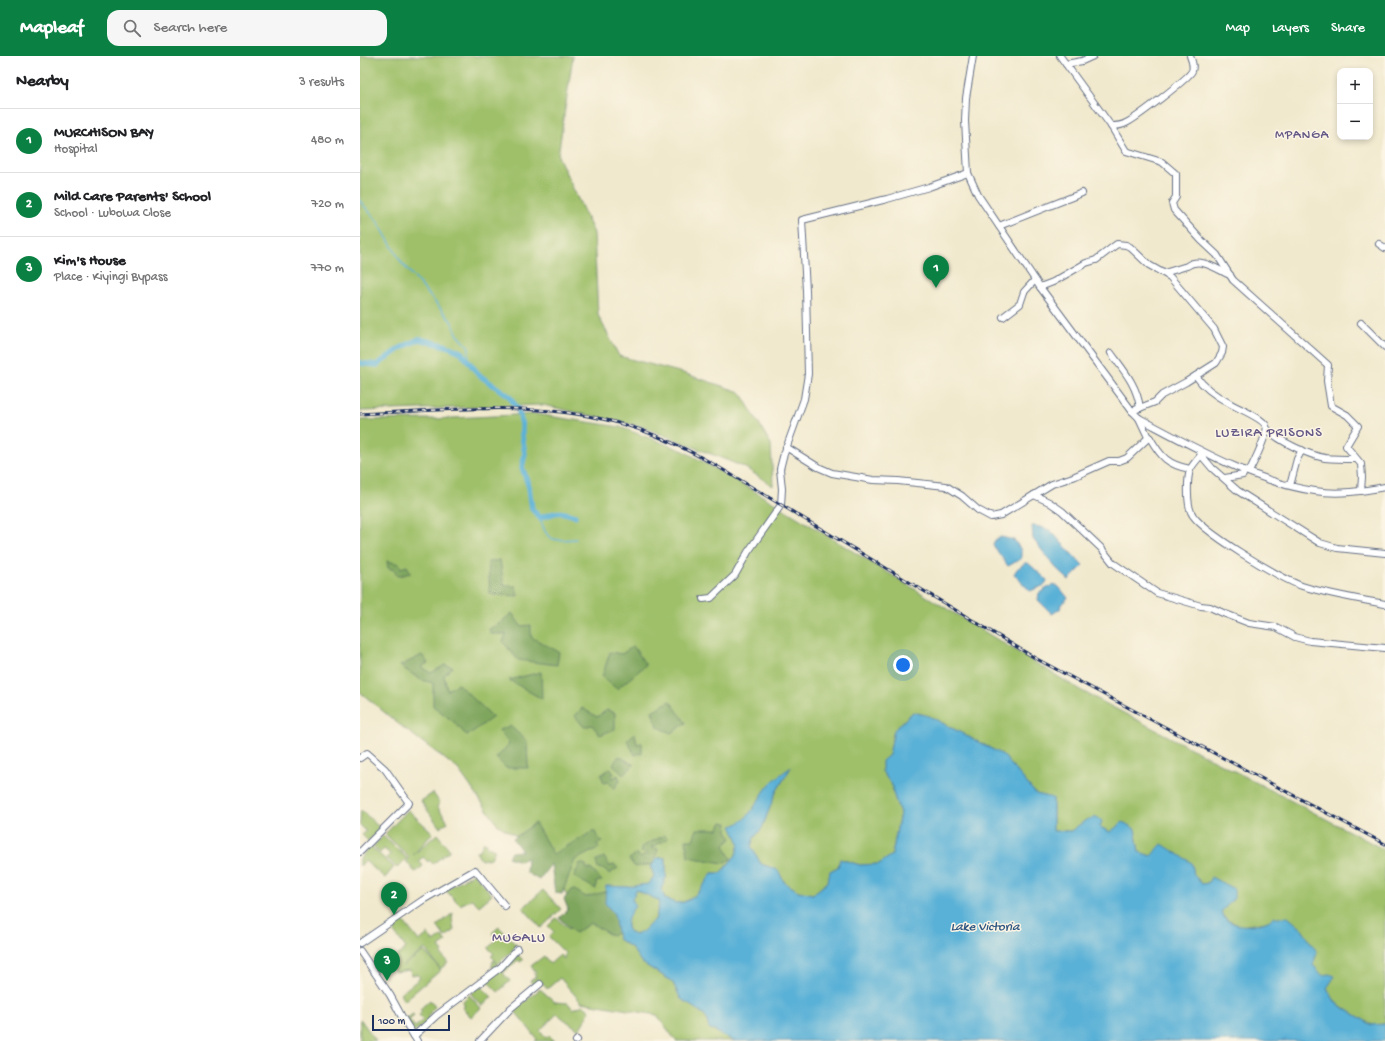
<!DOCTYPE html>
<meta charset="utf-8">
<style>
body{margin:0;font-family:"Gochi Hand",sans-serif;background:#f6f6f6;color:#202124}
.controls{position:absolute;right:12px;top:12px;display:grid;overflow:hidden;border-radius:8px;box-shadow:0 2px 6px #0003}
.controls button{width:36px;height:36px;display:grid;place-items:center;padding:0;border:0;border-bottom:1px solid #e0e0e0;background:#fff;color:#202124;font:20px sans-serif}
.scale{position:absolute;left:12px;bottom:10px;width:78px;box-sizing:border-box;padding-left:4px;border:2px solid #1b2f5e;border-top:0;font-size:11px;line-height:14px;white-space:nowrap;color:#1b2f5e;-webkit-text-stroke:3px #fcf5e5;paint-order:stroke}
.you{position:absolute;left:543px;top:609px;width:14px;height:14px;margin:-10px;border:3px solid #fff;border-radius:50%;background:#1a73e8;box-shadow:0 0 0 6px #1a73e833}
.badge{display:grid;place-items:center;width:26px;height:26px;border-radius:50%;background:#0b8043;color:#fff;font-size:13px;font-weight:700}
.pin{position:absolute;translate:-50% -33px;filter:drop-shadow(0 1px 2px #0008)}
.pin::after{content:'';position:absolute;top:21px;width:14px;height:12px;background:inherit;clip-path:polygon(0 0,100% 0,50% 100%)}
.list{margin:0;padding:0;list-style:none}
h2{display:flex;justify-content:space-between;align-items:center;height:52px;margin:0;padding:0 16px;font-size:17px}
h2 small{font-size:13px;font-weight:400;color:#757577}
.list li{display:grid;grid-template-columns:26px 1fr auto;gap:12px;align-items:center;box-sizing:border-box;height:64px;padding:0 16px;border-top:1px solid #e0e0e0}
.list b{display:block;font-size:15px;white-space:nowrap}
.list p{margin:0;font-size:13px;white-space:nowrap;color:#757577}
.list em{font-size:13px;font-style:normal;color:#757577}
.icon{flex:none;width:22px;height:22px;fill:none;stroke:currentColor;stroke-width:2;stroke-linecap:round;stroke-linejoin:round}
.map{position:relative;flex:none;width:1025px;height:985px;overflow:hidden}
header{display:flex;align-items:center;gap:24px;box-sizing:border-box;height:56px;padding:0 20px;background:#0b8043;color:#fff}
header strong{font-size:19px}
nav{display:flex;gap:22px;margin-inline-start:auto;font-size:14px}
.search{width:280px;height:36px;background:#f6f6f6;display:flex;align-items:center;gap:10px;box-sizing:border-box;padding:0 14px;border-radius:12px;color:#757577;font-size:15px}
main{display:flex}
aside{flex:1;background:#fff}
.map>svg:first-child{display:block}
.green{fill:#9fc069;stroke:#5d7864}
.forest{fill:#7fa65d;stroke:#4d6a5e}
.water{fill:#5ab1d7;stroke:#3a709a;fill-rule:evenodd}
.lines{fill:none;stroke-linecap:round;stroke-linejoin:round}
.stream{stroke:#5ab1d7;stroke-width:1.5}
.canal{stroke:#5ab1d7;stroke-width:5.5}
.street-casing{stroke:#667085;stroke-width:8}
.street{stroke:#fff;stroke-width:6}
.rail-casing{stroke:#1b2f5e;stroke-width:3}
.rail{stroke:#fcf5e5;stroke-width:1.5;stroke-dasharray:4.5;stroke-linecap:butt}
.labels{text-anchor:middle;stroke-width:3;stroke-linejoin:round;paint-order:stroke}
.neighbourhood-label{font-size:13px;letter-spacing:1px;fill:#645987;stroke:#fcf5e5}
.water-label{font-size:13px;font-style:italic;fill:#2e5682;stroke:#fcf5e5}
.quarter-label{font-size:14px;letter-spacing:1px;fill:#645987;stroke:#fcf5e5}
</style>
<header>
<strong>Mapleaf</strong>
<div class="search"><svg class="icon" aria-label="search" viewBox="0 0 24 24"><circle cx="10" cy="10" r="6"/><path d="M15 15l6 6"/></svg>Search here</div>
<nav><a>Map</a><a>Layers</a><a>Share</a></nav>
</header>
<main>
<aside>
<h2>Nearby<small>3 results</small></h2>
<ul class="list">
<li><span class="badge">1</span><div><b>MURCHISON BAY</b><p>Hospital</p></div><em>480 m</em></li>
<li><span class="badge">2</span><div><b>Mild Care Parents' School</b><p>School · Lubowa Close</p></div><em>720 m</em></li>
<li><span class="badge">3</span><div><b>Kim's House</b><p>Place · Kiyingi Bypass</p></div><em>770 m</em></li>
</ul>
</aside>
<div class="map">
<svg width="1025" height="985" viewBox="0 0 1025 985">
<rect width="100%" height="100%" fill="#fcf5e5"/>
<filter id="ink" filterUnits="userSpaceOnUse"><feTurbulence type="fractalNoise" baseFrequency=".025" numOctaves="2"/><feDisplacementMap in="SourceGraphic" scale="8" xChannelSelector="R" yChannelSelector="G"/><feConvolveMatrix kernelMatrix="1 2 1 2 8 2 1 2 1" color-interpolation-filters="sRGB"/></filter>
<filter id="wash" filterUnits="userSpaceOnUse"><feTurbulence type="fractalNoise" baseFrequency=".012" numOctaves="4" result="noise"/><feDisplacementMap in="SourceGraphic" scale="16" xChannelSelector="R" yChannelSelector="G"/><feGaussianBlur stdDeviation="0.9" result="paint"/><feColorMatrix in="noise" values="0 0 0 0 0 0 0 0 0 0 0 0 0 0 0 0 0 1.4 0 .05"/><feComposite in="paint" operator="in"/></filter>
<g filter="url(#wash)">
<rect width="100%" height="100%" fill="#f1e9cd"/>
<g class="green">
<polygon points="0,0 213,0 198,100 234,177 238,259 259,300 323,317 380,336 411,388 413,430 384,411 283,371 183,349 0,355"/>
<path d="M175 358 260 371 324 395 391 433 720 634 1025 794V968L1012 969 976 947 967 932 963 921 953 909 907 866 881 870 867 864 861 856 874 842 848 827 842 828 834 819 791 800 779 796 775 773 750 776 726 764 711 775H693V742L676 738 643 699 569 660 553 656 534 674 529 699 522 715 533 731V737L540 757 532 800 519 808 500 809 480 803 478 811 470 816 468 826 453 838 438 835 424 826 418 814 401 808 391 790 394 782 402 772 416 736 430 713 410 728 388 760 378 769 379 787 376 799 360 817H352C344 829 335 845 318 847 314 847 309 844 306 843L301 833 306 822V802H297L291 811 294 820 289 828 267 831 246 830 254 858 258 883 271 891 282 907 312 925 321 943 345 959 349 972 374 985H316L297 959 221 946 200 922 187 933 181 925 174 930 170 925 176 921 174 918 176 916 171 910 184 900 190 908 200 899 204 903 205 897 189 881 194 876 188 870 196 862 209 873 211 850 190 800 138 769 98 713 36 666 0 636V364L73 363Z"/>
<polygon points="73,737 80,747 77,750 88,766 80,772 61,745"/>
<polygon points="1,754 21,773 8,785 2,779 6,775 0,769"/>
<polygon points="48,754 73,777 53,799 77,778 90,794 73,808 69,804 68,806 63,801 59,805 63,810 55,816 46,805 49,801 25,778"/>
<polygon points="23,780 47,802 37,812 27,802 30,798 24,793 20,797 13,790"/>
<polygon points="124,786 127,787 126,790 135,794 131,802 121,804 116,796 120,794"/>
<polygon points="10,790 34,811 25,822 5,805 0,810 0,802"/>
<polygon points="114,817 132,839 119,850 112,843 100,849 85,834"/>
<polygon points="183,834 201,853 181,872 163,852"/>
<path d="M276 834 299 844V849L295 864C289 867 287 874 281 877 272 882 265 874 267 864 268 859 272 854 275 850L272 843Z"/>
<polygon points="93,857 92,862 94,875 85,881 77,870"/>
<polygon points="40,861 59,885 68,878 74,886 82,880 86,886 79,891 83,896 81,898 88,907 80,913 65,893 42,910 64,895 81,914 44,945 40,938 60,922 57,918 51,919 50,914 35,916 32,911 38,906 35,902 46,892 33,875 36,872 35,870 38,867 36,865"/>
<polygon points="139,871 157,890 138,908 135,905 138,909 133,912 131,910 133,908 132,906 135,904 131,900 134,898 128,892 137,883 132,877"/>
<polygon points="156,897 163,904 160,906 158,904 143,917 150,925 138,936 127,925"/>
<polygon points="120,929 132,941 122,950 111,938"/>
<polygon points="180,933 195,946 208,947 213,953 223,949 230,955 219,974 197,958 180,974 186,982 189,979 195,985 175,985 177,983 154,954"/>
<polygon points="109,939 121,952 111,961 102,952 105,949 102,946"/>
<polygon points="70,944 75,951 70,956 71,958 68,960 70,964 52,978 42,966 53,958 54,960 49,964 55,971 63,964 59,959 62,956 60,953"/>
<polygon points="0,964 1,964 16,985 0,985"/>
</g>
<g class="forest">
<polygon points="140,504 144,530 156,530 158,540 130,538 128,506"/>
<polygon points="27,505 40,508 41,512 47,510 51,517 37,520 34,514 28,512"/>
<polygon points="152,557 161,570 171,569 171,581 199,596 197,609 158,604 143,586 146,578 131,578 129,573 140,567"/>
<polygon points="273,590 286,609 257,633 242,621 250,596 262,598"/>
<polygon points="62,599 68,607 61,611 71,617 85,609 93,611 84,619 87,634 98,628 133,661 107,680 94,666 73,650 73,627 61,624 40,610"/>
<polygon points="181,616 182,643 149,624"/>
<polygon points="310,645 326,667 311,677 298,671 292,655"/>
<polygon points="222,652 237,661 247,654 255,657 255,673 240,679 232,669 224,671 215,660"/>
<polygon points="150,670 167,685 168,712 146,712 136,702 149,688 139,674"/>
<polygon points="275,677 277,688 282,687 282,697 275,699 267,684"/>
<polygon points="259,700 274,709 263,719 253,708"/>
<polygon points="251,712 254,718 250,719 253,722 258,719 260,725 254,733 249,726 244,727 241,719"/>
<polygon points="362,766 368,767 367,775 372,782 364,789 371,803 363,807 328,801 326,784 333,784 337,773 358,773"/>
<polygon points="175,767 193,798 234,775 242,786 237,788 239,792 215,804 202,838 195,837 191,808 179,824 166,816 167,802 160,805 148,801 151,796 162,795 153,783"/>
<polygon points="305,779 308,783 291,791 298,793 294,808 275,811 269,803 277,798 281,802 287,797 281,796 281,791"/>
<polygon points="244,801 249,810 255,809 258,812 249,818 246,814 238,812 236,805"/>
<polygon points="220,807 226,809 227,813 231,813 242,825 236,826 236,833 214,821"/>
<polygon points="213,833 226,841 247,835 259,875 252,880 231,867 215,877 199,862 208,853 204,843"/>
</g>
<g class="water">
<polygon points="672,470 676,470 690,474 723,510 709,524 696,512 673,483"/>
<polygon points="641,481 654,484 661,494 661,503 648,510 633,489 635,484"/>
<polygon points="665,507 668,507 687,524 685,529 670,535 654,518 657,513"/>
<polygon points="694,528 699,531 708,542 701,548 700,553 692,558 678,544 679,537"/>
<path d="M553 656 569 660 643 699 676 738 693 742V775H711L726 764 737 761 742 765 740 771 750 776 763 766 775 773 779 796 791 800 802 788 832 807 834 819 842 828 848 827 851 821 874 833V842L861 856C863 859 865 863 867 864 879 873 904 870 914 861H928L941 872 957 896 953 909 963 920 969 918 975 920 967 932 976 947 1012 969 1025 968V985H374L349 972 345 959 321 943 312 925 282 907 271 891 258 883 254 858 245 847 246 830 267 831 289 828 294 820 291 811 297 802H306V822L301 833 305 843C309 844 314 847 317 847 334 847 344 829 352 817H361L376 799 379 787 371 770C391 766 398 740 411 727 417 721 424 716 431 711L416 736 402 772 394 782 391 790 401 808 418 814 424 826 438 835 453 838 468 826 470 815 478 811 480 803 500 809 519 808 532 799 540 757 533 737V731L522 715V705L529 699 534 674ZM276 834 298 844 299 849 295 864C287 868 288 875 275 879 260 874 269 859 275 850L272 843Z"/>
</g>
<g class="lines">
<g class="stream">
<polyline points="0,143 0,145 18,166 41,206 91,265 98,279 109,291 108,305"/>
<path d="M180 462C188 488 192 484 216 483"/>
</g>
<g class="canal">
<polyline points="0,307 17,309 39,293 59,283 87,290 101,296 119,319 149,340 157,352"/>
<path d="M159 357 162 368V380L165 398 162 411 169 431 172 453 180 462C196 456 199 454 215 460"/>
</g>
</g>
</g>
<g filter="url(#ink)">
<g class="lines">
<g class="street-casing">
<g id="street">
<path d="M613 0 606 42 605 65 608 117 618 139 680 231 772 355 779 362C832 390 896 427 955 435 978 439 1003 435 1025 431"/>
<polyline points="700,0 751,70 766,95 802,106 816,118 816,141 812,147 814,154 841,184 857,199 873,224 968,309 967,325 971,350 987,359 998,370 986,390 1001,408 1002,421 1001,435"/>
<polyline points="706,8 722,5 733,0"/>
<path d="M751 70C756 70 761 70 766 67 775 63 829 22 832 15 834 10 832 5 830 0"/>
<polyline points="639,170 722,137"/>
<polyline points="1019,188 1025,192"/>
<path d="M804 217 827 210C840 200 858 214 870 219"/>
<polyline points="680,231 693,226 726,207 736,204 757,188 766,189 770,191 789,209 810,221 854,273 863,291 862,297 856,307 826,326 802,339 795,346 772,355"/>
<polyline points="643,261 660,248 664,236 675,224"/>
<polyline points="1001,267 1025,291"/>
<path d="M751 297C764 315 777 329 780 352"/>
<path d="M836 320C844 332 856 340 869 347 877 352 903 362 906 370 908 374 905 378 904 382 900 394 895 404 889 416"/>
<path d="M907 373C919 385 948 399 965 402 975 403 985 403 996 403"/>
<path d="M790 382C801 401 808 409 830 413"/>
<polyline points="426,391 458,411 472,417 513,424 538,425 586,430 602,440 618,454 631,461 641,459 692,428 713,421 749,405 759,405 767,402 787,383 790,382 787,379 779,362"/>
<polyline points="840,396 841,399 852,412 878,435 960,487 977,492 1025,497"/>
<path d="M841 399C838 403 832 409 830 414 827 424 827 447 831 456 838 474 921 523 942 530 968 538 997 543 1025 548"/>
<polyline points="865,422 883,419 884,414"/>
<polyline points="927,429 931,426 937,403 942,394"/>
<polyline points="674,439 689,446 702,455 741,492 753,507 797,537 841,550 850,551 863,557 889,567 916,571 935,581 950,585 1025,592"/>
<polyline points="343,543 351,542 375,519 388,496 421,449 422,433 420,413 423,401 444,343 448,318 446,234 442,164 527,143 569,131 608,117"/>
<polyline points="0,702 7,697 25,713 49,747 0,796"/>
<polyline points="0,887 63,844 115,814 145,850"/>
<polyline points="0,895 30,939 42,961 57,985"/>
<polyline points="54,980 77,959 141,911 157,893"/>
<polyline points="120,985 151,952 180,928"/>
<polyline points="216,985 217,984"/>
</g>
</g>
<use href="#street" class="street"/>
<g class="rail-casing">
<path id="rail" d="M0 358C92 354 189 342 278 373 305 382 330 395 355 409L675 602 1025 788"/>
</g>
<use href="#rail" class="rail"/>
</g>
</g>
<g class="labels">
<g class="neighbourhood-label">
<text x="942" y="82">MPANGA</text>
</g>
<g class="water-label">
<text x="625" y="874">Lake Victoria</text>
</g>
<g class="quarter-label">
<text x="909" y="380">LUZIRA PRISONS</text>
<text x="159" y="885">MUGALU</text>
</g>
</g>
</svg>
<div class="controls">
<button>+</button>
<button>−</button>
</div>
<div class="scale">100 m</div>
<div class="you"></div>
<div class="pin badge" style="left:576px;top:232px">1</div>
<div class="pin badge" style="left:34px;top:859px">2</div>
<div class="pin badge" style="left:27px;top:925px">3</div>
</div>
</main>
